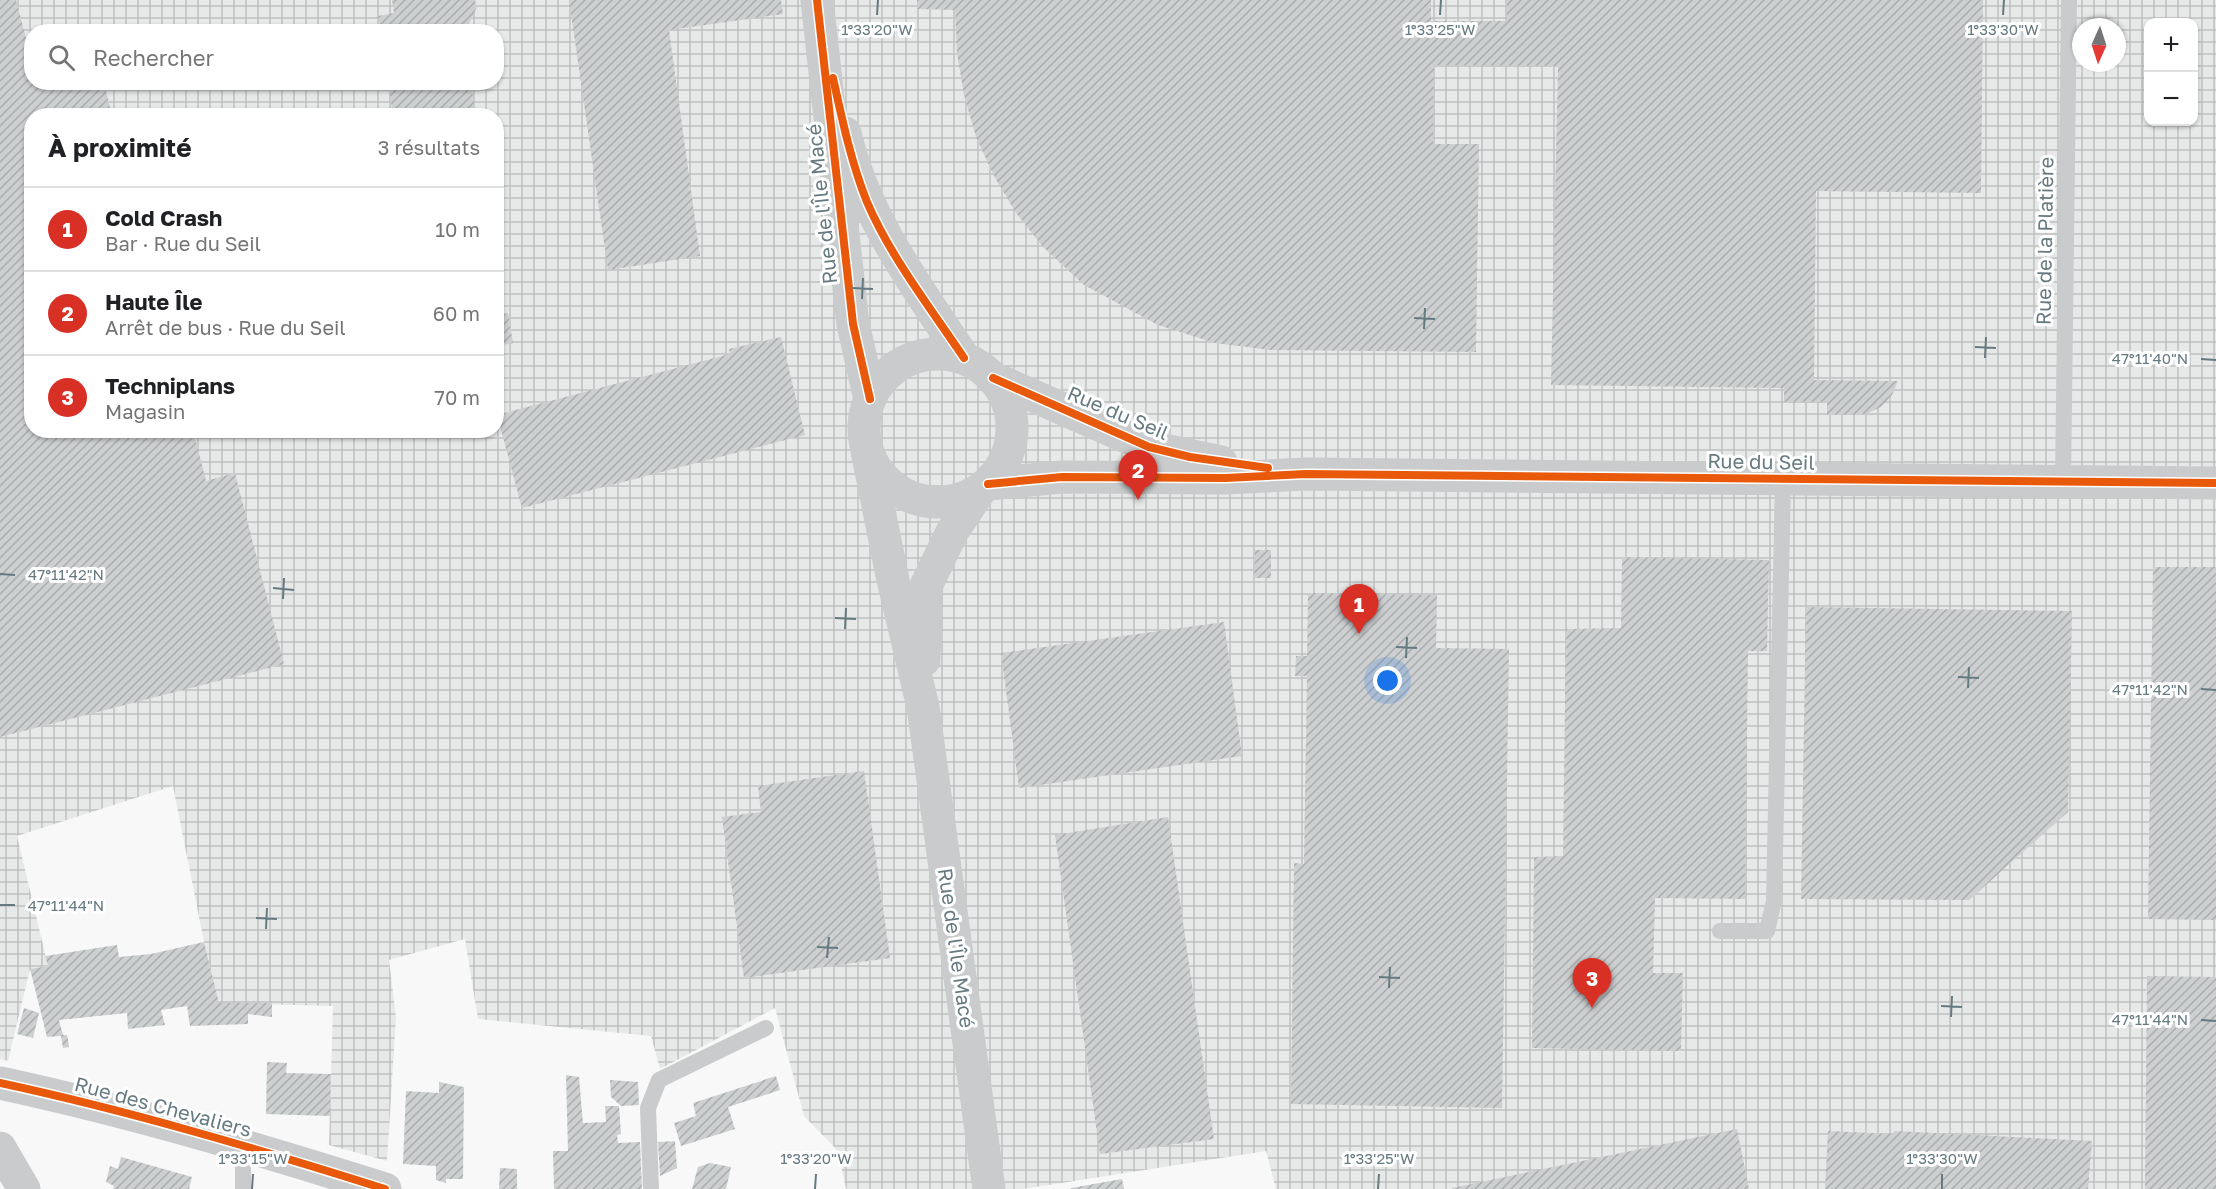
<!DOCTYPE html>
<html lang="fr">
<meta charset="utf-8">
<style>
body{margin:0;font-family:"Golos Text",sans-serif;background:#f2f2f2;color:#202124}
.controls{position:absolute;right:18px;top:18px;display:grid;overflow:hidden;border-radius:12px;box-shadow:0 2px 4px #0004}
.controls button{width:54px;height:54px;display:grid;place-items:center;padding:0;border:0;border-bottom:2px solid #e0e0e0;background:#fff;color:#202124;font:30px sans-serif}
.compass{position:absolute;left:2072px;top:18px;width:54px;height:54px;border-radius:50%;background:#fff;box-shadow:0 2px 4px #0004;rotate:183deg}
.you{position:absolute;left:1388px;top:681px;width:21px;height:21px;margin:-15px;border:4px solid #fff;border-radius:50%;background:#1a73e8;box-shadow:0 0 0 9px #1a73e833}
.badge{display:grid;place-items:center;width:39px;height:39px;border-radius:50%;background:#d93025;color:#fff;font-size:20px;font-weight:700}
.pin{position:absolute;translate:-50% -50px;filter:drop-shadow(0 2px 3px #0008)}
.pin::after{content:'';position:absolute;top:32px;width:21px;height:18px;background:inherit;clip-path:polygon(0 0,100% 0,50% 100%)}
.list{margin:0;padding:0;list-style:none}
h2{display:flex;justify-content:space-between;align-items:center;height:78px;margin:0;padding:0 24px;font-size:26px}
h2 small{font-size:20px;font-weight:400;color:#757577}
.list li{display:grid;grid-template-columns:39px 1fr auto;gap:18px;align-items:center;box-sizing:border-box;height:84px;padding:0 24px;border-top:2px solid #e0e0e0}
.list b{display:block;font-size:22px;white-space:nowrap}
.list p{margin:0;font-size:20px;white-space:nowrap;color:#757577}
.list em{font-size:20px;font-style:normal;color:#757577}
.icon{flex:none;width:33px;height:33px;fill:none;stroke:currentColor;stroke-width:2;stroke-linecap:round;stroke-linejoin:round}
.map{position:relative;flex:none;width:2216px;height:1189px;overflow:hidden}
.search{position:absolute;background:#fff;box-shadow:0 2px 4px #0004;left:24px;top:24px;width:480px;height:66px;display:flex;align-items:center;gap:15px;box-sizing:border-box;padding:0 21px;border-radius:24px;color:#757577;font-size:22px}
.panel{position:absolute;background:#fff;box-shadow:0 2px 4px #0004;left:24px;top:108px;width:480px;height:330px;border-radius:24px}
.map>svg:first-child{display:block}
.industrial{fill:url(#industrial-grid);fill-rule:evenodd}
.building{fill:url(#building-hatch)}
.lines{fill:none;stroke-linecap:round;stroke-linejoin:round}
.lane{stroke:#c9cbcc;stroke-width:16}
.street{stroke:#c9cbcc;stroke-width:33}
.cycleway-casing{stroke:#fff;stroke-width:11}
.cycleway{stroke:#e8590c;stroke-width:8}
.ticks{fill:none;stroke:#667a81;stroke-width:2}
.labels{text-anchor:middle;stroke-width:6;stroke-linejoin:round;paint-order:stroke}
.street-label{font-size:20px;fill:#667a81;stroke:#fff}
.ticks-label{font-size:15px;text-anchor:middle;fill:#667a81;stroke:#fff;stroke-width:6;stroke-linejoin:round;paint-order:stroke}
</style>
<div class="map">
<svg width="2216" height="1189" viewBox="0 0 2216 1189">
<defs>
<pattern id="industrial-grid" width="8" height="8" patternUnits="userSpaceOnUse" patternTransform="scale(1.5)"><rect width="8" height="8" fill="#e7e9e8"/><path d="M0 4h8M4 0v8" fill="none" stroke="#bfc2c1"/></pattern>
<pattern id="building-hatch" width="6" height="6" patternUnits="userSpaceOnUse" patternTransform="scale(1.5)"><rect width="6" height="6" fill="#cdcfd0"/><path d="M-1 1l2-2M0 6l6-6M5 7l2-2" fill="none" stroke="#aaadae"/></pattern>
</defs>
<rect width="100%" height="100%" fill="#f8f8f8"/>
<path class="industrial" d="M0 0H2216V1189H1276L1266 1151 1023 1189H846L838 1151 804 1116 775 1008 660 1069 651 1036 478 1019 465 939 389 960 396 1017 387 1161 329 1145 333 1006 219 1003 204 942 173 786 17 836 48 966 30 969 8 1061 0 1059ZM2148 22H2194V122H2148ZM2081 27H2117V63H2081ZM32 32H496V82H32ZM32 116H496V430H32Z"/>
<g class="building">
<polygon points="0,0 16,0 32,61 32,82 104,82 112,116 32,116 32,430 193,430 206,481 235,473 284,664 0,737"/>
<polygon points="392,0 475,0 477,7 465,32 381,32 378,16 394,13"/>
<polygon points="569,0 781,0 783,14 669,30 700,256 608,270"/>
<polygon points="917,0 1431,0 1431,21 1507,21 1507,0 1983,0 1981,193 1816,191 1814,380 1898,381 1892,395 1881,407 1866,414 1827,415 1827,402 1784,402 1784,388 1551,385 1558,66 1434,65 1433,144 1479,144 1476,352 1271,350 1215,343 1158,325 1084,285 1043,247 1016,213 994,176 976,137 964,95 957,53 955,10 917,9"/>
<polygon points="388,82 471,82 476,116 393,116"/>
<polygon points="508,313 513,343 496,346 496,315"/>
<polygon points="781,337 805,435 522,508 497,415 730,354 729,349"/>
<polygon points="1255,550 1271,550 1271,578 1254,578"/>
<polygon points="1622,557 1769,560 1767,651 1748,651 1745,899 1655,898 1653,973 1683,973 1681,1051 1532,1048 1534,857 1563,856 1566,629 1621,628"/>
<polygon points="2153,567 2216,567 2216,920 2148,919"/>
<polygon points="1308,593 1437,595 1436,648 1509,649 1502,1108 1291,1104 1294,863 1304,864 1307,676 1295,676 1296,656 1307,656"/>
<polygon points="1806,607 2072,611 2068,812 1969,900 1801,899"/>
<polygon points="1224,622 1242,756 1019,788 1001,653"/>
<polygon points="864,771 890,958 744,978 722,817 761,812 758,786"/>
<polygon points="1168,817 1214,1139 1100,1154 1055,835"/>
<polygon points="204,942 219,1003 272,1003 272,1017 248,1014 248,1024 190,1026 187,1006 161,1010 165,1025 128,1029 127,1013 59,1020 63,1035 67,1035 68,1040 69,1047 63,1048 61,1036 47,1037 30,969 48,966 45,956 117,945 119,957 151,954"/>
<polygon points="2147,976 2216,977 2216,1189 2145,1189"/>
<polygon points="24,1008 39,1013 33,1038 17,1034"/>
<polygon points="267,1062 287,1063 286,1073 331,1074 330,1116 266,1114"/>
<polygon points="566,1075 579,1077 583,1123 606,1122 605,1106 619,1106 621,1134 617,1135 618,1143 640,1142 642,1189 554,1189 553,1151 568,1151"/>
<polygon points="776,1076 780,1090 728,1107 735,1129 681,1146 674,1123 696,1116 693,1103"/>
<polygon points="610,1080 638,1082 639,1105 621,1106 611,1097"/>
<polygon points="439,1082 464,1087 463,1179 446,1179 446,1183 436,1180 436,1166 403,1164 406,1091 439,1093"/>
<polygon points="1737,1129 1749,1189 1452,1189 1452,1188"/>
<polygon points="1828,1131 1894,1134 1894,1131 2092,1141 2088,1189 1825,1189"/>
<polygon points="675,1141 677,1168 660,1176 658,1142"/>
<polygon points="121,1157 192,1177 189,1189 113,1189 114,1186 106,1182 110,1166 118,1169"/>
<polygon points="710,1163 731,1167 726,1189 692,1189 698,1167"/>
<polygon points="500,1168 517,1169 517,1189 499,1189"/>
<polygon points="1122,1179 1124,1189 1071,1189 1071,1188"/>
</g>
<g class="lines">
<g class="lane">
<polyline points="2063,482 2069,0"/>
<polyline points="1720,931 1767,931 1774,901 1783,479"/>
<polyline points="243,1145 243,1189"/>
<polyline points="651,1189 648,1108 659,1080 766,1028"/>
</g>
<g class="street">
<polyline points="817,0 853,324 870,399"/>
<path d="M845 133C864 217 917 287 964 358"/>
<circle cx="938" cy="428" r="74"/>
<polyline points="993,378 1149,447 1221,462"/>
<polyline points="867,451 893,580 923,707 989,1189"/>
<polyline points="988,484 1062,477 1225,478 1306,474 2216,483"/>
<polyline points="924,660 926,586 952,532 981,489"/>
<path d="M0 1083C130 1111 258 1149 385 1189"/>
<polyline points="0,1148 24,1189"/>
</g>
<g class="cycleway-casing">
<g id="cycleway">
<polyline points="817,0 853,324 870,399"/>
<path d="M833 78C842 119 851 162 867 202 890 256 931 309 964 358"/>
<polyline points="993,378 1149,447 1190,457 1268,468"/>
<polyline points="988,484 1062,477 1225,478 1306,474 2216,483"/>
<path d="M0 1083C130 1111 258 1149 385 1189"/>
</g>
</g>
<use href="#cycleway" class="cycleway"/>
</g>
<path class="ticks" d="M877 15 878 0M1440 15 1441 0M2003 15 2004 0M852 288 873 289M862 299 863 278M1414 318 1435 319M1424 329 1425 308M1975 347 1996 348M1985 358 1986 337M2201 359 2216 360M0 574 15 575M273 588 294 590M283 599 284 578M835 618 856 619M845 629 846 608M1396 647 1417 648M1406 658 1407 637M1958 677 1979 678M1968 688 1969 667M2201 689 2216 690M0 905H15M256 918 277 919M266 929 267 908M817 947 838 948M827 958 829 937M1379 977 1400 978M1389 988 1390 967M1941 1006 1962 1007M1951 1017 1952 996M2201 1020 2216 1021M252 1189 253 1174M815 1189 816 1174M1378 1189 1379 1174M1942 1189V1174"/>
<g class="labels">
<g class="street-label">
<text transform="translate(822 204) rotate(-96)" y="7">Rue de l'Île Macé</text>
<text transform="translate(2045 241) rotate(-89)" y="7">Rue de la Platière</text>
<text transform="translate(1118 413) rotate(23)" y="7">Rue du Seil</text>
<text transform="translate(1761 462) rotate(1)" y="7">Rue du Seil</text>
<text transform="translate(956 948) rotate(82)" y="7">Rue de l'Île Macé</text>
<text transform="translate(163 1107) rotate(15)" y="7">Rue des Chevaliers</text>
</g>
</g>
<g class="ticks-label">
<text x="877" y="35">1°33'20"W</text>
<text x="1440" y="35">1°33'25"W</text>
<text x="2003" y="35">1°33'30"W</text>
<text x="2150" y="364">47°11'40"N</text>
<text x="66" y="580">47°11'42"N</text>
<text x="2150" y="695">47°11'42"N</text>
<text x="66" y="911">47°11'44"N</text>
<text x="2150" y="1025">47°11'44"N</text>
<text x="253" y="1164">1°33'15"W</text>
<text x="816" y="1164">1°33'20"W</text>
<text x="1379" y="1164">1°33'25"W</text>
<text x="1942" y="1164">1°33'30"W</text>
</g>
</svg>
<div class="controls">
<button>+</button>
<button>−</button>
</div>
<svg class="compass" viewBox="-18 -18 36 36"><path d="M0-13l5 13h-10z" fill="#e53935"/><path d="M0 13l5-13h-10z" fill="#757577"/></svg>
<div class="you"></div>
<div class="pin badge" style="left:1359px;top:634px">1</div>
<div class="pin badge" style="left:1138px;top:500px">2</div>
<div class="pin badge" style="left:1592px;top:1008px">3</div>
<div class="search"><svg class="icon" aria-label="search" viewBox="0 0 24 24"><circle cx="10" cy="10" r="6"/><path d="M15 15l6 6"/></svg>Rechercher</div>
<section class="panel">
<h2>À proximité<small>3 résultats</small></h2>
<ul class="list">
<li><span class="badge">1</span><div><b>Cold Crash</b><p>Bar · Rue du Seil</p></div><em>10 m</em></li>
<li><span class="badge">2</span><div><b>Haute Île</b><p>Arrêt de bus · Rue du Seil</p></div><em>60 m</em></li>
<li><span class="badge">3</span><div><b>Techniplans</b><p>Magasin</p></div><em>70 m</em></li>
</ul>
</section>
</div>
